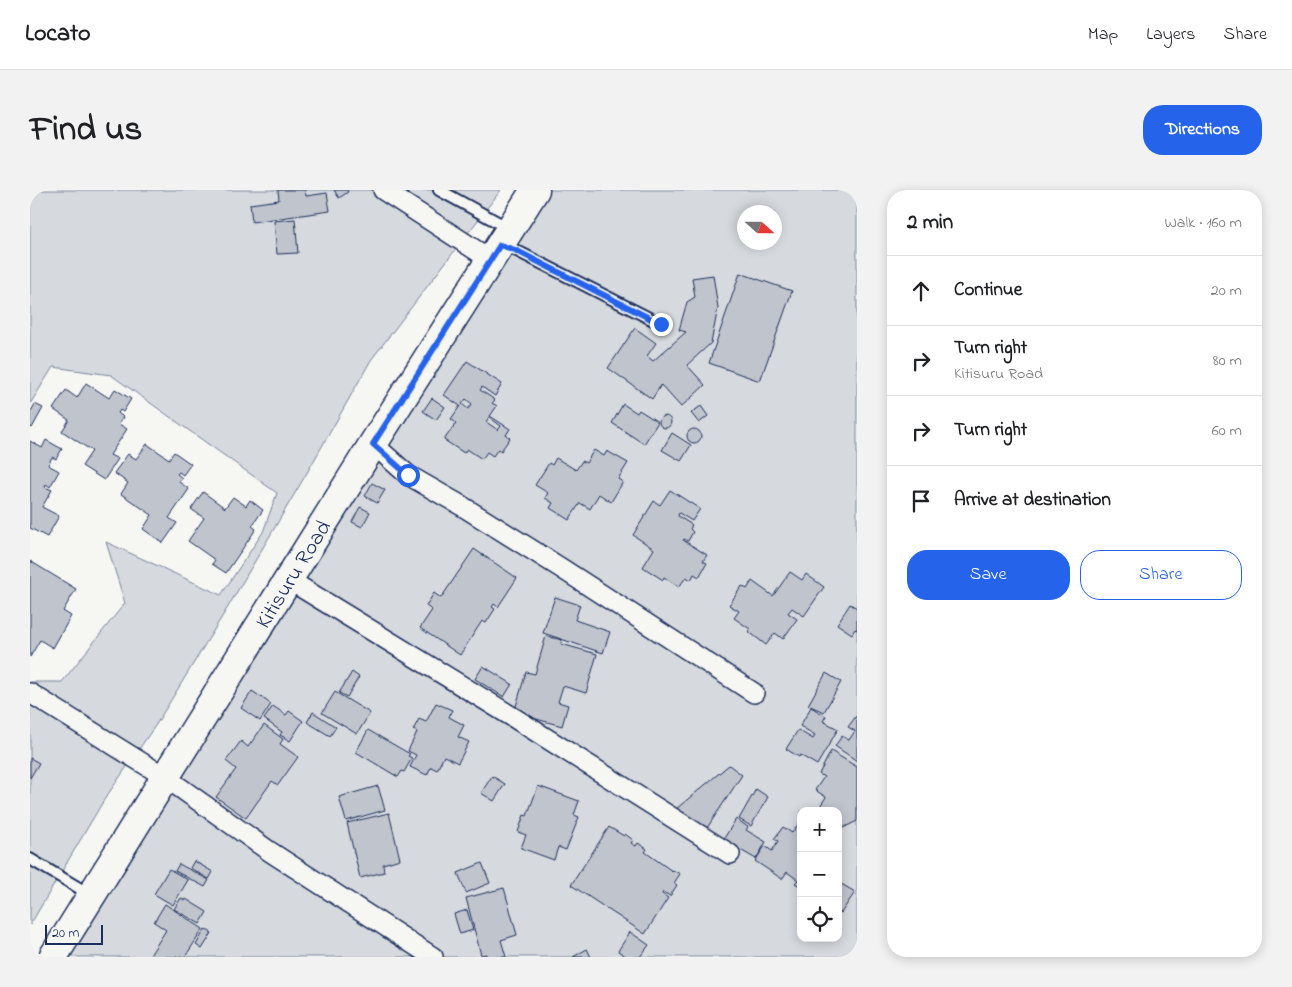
<!DOCTYPE html>
<meta charset="utf-8">
<style>
body{margin:0;font-family:"Indie Flower",sans-serif;background:#f2f2f2;color:#202124}
.controls{position:absolute;right:15px;bottom:15px;display:grid;overflow:hidden;border-radius:10px;box-shadow:0 2px 12px #0003}
.controls button{width:45px;height:45px;display:grid;place-items:center;padding:0;border:0;border-bottom:1px solid #e0e0e0;background:#fff;color:#202124;font:25px sans-serif}
.compass{position:absolute;left:707px;top:15px;width:45px;height:45px;border-radius:50%;background:#fff;box-shadow:0 2px 12px #0003;rotate:111deg}
.scale{position:absolute;left:15px;bottom:12px;width:58px;box-sizing:border-box;padding-left:5px;border:2px solid #1b2f5e;border-top:0;font-size:14px;line-height:18px;white-space:nowrap;color:#1b2f5e;-webkit-text-stroke:4px #f6f6f2;paint-order:stroke}
.stop{position:absolute;width:15px;height:15px;margin:-11px;border:4px solid #2563eb;border-radius:50%;background:#fff}
.stop.end{background:#2563eb;border-color:#fff;box-shadow:0 1px 5px #0008}
.list{margin:0;padding:0;list-style:none}
h2{display:flex;justify-content:space-between;align-items:center;height:65px;margin:0;padding:0 20px;font-size:21px}
h2 small{font-size:16px;font-weight:400;color:#757577}
.list li{display:grid;grid-template-columns:32px 1fr auto;gap:15px;align-items:center;box-sizing:border-box;height:70px;padding:0 20px;border-top:1px solid #e0e0e0}
.list b{display:block;font-size:19px;white-space:nowrap}
.list p{margin:0;font-size:16px;white-space:nowrap;color:#757577}
.list em{font-size:16px;font-style:normal;color:#757577}
.actions{display:flex;gap:10px;padding:15px 20px}
.actions a{flex:1;padding:11px 0;border:1px solid #2563eb;border-radius:20px;text-align:center;font-size:18px;color:#2563eb}
.actions .main{background:#2563eb;color:#fff}
.icon{flex:none;width:28px;height:28px;fill:none;stroke:currentColor;stroke-width:2;stroke-linecap:round;stroke-linejoin:round}
.map{position:relative;flex:none;width:827px;height:767px;overflow:hidden;border-radius:20px}
header{display:flex;align-items:center;gap:30px;box-sizing:border-box;height:70px;padding:0 25px;background:#fff;border-bottom:1px solid #e0e0e0}
header strong{font-size:24px}
nav{display:flex;gap:28px;margin-inline-start:auto;font-size:18px}
.intro{display:flex;align-items:center;justify-content:space-between;box-sizing:border-box;height:120px;padding:0 30px}
h1{margin:0;font-size:35px}
.button{padding:12px 22px;border-radius:20px;background:#2563eb;color:#fff;font-size:18px;font-weight:700}
main{display:flex;gap:30px;padding:0 30px}
aside{flex:1;background:#fff;border-radius:20px;box-shadow:0 2px 12px #0003}
.map>svg:first-child{display:block}
.green{fill:#d6d9dd;stroke:#78849e;fill-rule:evenodd}
.building{fill:#c0c4cd;stroke:#1b2f5e;fill-rule:evenodd}
.lines{fill:none;stroke-linecap:round;stroke-linejoin:round}
.lane-casing{stroke:#1b2f5e;stroke-width:14}
.street-casing{stroke:#1b2f5e;stroke-width:22}
.secondary-casing{stroke:#1b2f5e;stroke-width:31}
.lane{stroke:#f6f6f2;stroke-width:10}
.street{stroke:#f6f6f2;stroke-width:19}
.secondary{stroke:#f6f6f2;stroke-width:28}
.route{stroke:#2563eb;stroke-width:6}
.labels{text-anchor:middle;stroke-width:4.5;stroke-linejoin:round;paint-order:stroke}
.street-label{font-size:22px;fill:#1b2f5e;stroke:#f6f6f2}
</style>
<header>
<strong>Locato</strong>
<nav><a>Map</a><a>Layers</a><a>Share</a></nav>
</header>
<div class="intro"><h1>Find us</h1><a class="button">Directions</a></div>
<main>
<div class="map">
<svg width="827" height="767" viewBox="0 0 827 767">
<rect width="100%" height="100%" fill="#f6f6f2"/>
<filter id="ink" filterUnits="userSpaceOnUse"><feTurbulence type="fractalNoise" baseFrequency=".02" numOctaves="2"/><feDisplacementMap in="SourceGraphic" scale="10" xChannelSelector="R" yChannelSelector="G"/><feConvolveMatrix kernelMatrix="1 2 1 2 8 2 1 2 1" color-interpolation-filters="sRGB"/></filter>
<g filter="url(#ink)">
<g class="green">
<polygon points="0,0 471,0 341,170 278,281 198,417 127,533 74,610 0,735 0,492 32,492 95,413 76,352 191,405 233,342 247,303 81,185 23,177 0,214"/>
<path d="M518 0H827V758L817 767H40L442 118ZM714 22H744V52H714ZM771 621H808V748H771Z"/>
</g>
<g class="building">
<polygon points="248,0 275,0 276,6 297,3 300,21 222,32 220,14 249,10"/>
<polygon points="304,0 317,0 318,2 309,8"/>
<polygon points="265,29 268,63 247,64 244,31"/>
<polygon points="710,83 762,101 730,191 679,173"/>
<polygon points="683,85 688,118 681,153 657,175 675,195 651,217 631,195 622,209 578,178 605,138 626,153 617,166 623,171 656,142 649,140 657,112 665,107 662,88"/>
<path d="M437 171 472 194 465 206 452 197 450 200 465 210 462 213 467 216 460 226 480 239 476 245 480 248 471 261 468 259 463 266 457 262 452 269 437 259 434 263 414 250 426 233 421 229 430 216 414 205ZM436 209 442 214 438 219 432 214ZM459 227 471 236 468 240 456 232Z"/>
<polygon points="56,193 79,208 85,199 101,209 93,222 90,220 88,223 93,227 89,234 97,239 80,265 88,269 74,290 52,276 62,261 32,241 39,230 23,219 36,200 47,208"/>
<polygon points="402,208 415,217 406,230 393,221"/>
<polygon points="5,214 13,218 2,238 0,237 0,223"/>
<polygon points="593,214 607,223 609,220 628,232 614,254 582,233"/>
<polygon points="671,216 678,226 669,233 661,223"/>
<circle cx="635" cy="232" r="6"/>
<circle cx="664" cy="246" r="7"/>
<polygon points="642,243 661,255 651,271 632,260"/>
<polygon points="16,250 32,259 26,269 22,267 18,275 29,281 20,297 16,294 15,297 22,300 12,317 29,326 17,347 0,338 0,251 12,258"/>
<polygon points="117,254 139,269 144,262 161,274 153,285 149,282 147,284 152,288 149,292 159,299 139,328 147,333 133,353 113,339 122,325 91,304 98,293 84,283 98,264 106,269"/>
<polygon points="564,260 574,266 577,261 598,273 588,289 593,292 581,312 569,304 560,319 550,313 539,330 520,318 523,313 515,308 518,303 505,295 519,273 522,275 526,268 546,280 552,271 556,273"/>
<polygon points="342,293 355,300 347,313 335,306"/>
<polygon points="640,300 670,319 662,331 649,323 648,326 662,335 660,339 663,342 658,351 654,349 653,350 677,365 673,371 677,373 669,387 664,384 661,390 656,387 649,397 634,387 633,390 613,377 624,359 603,345 624,311 630,315"/>
<polygon points="173,302 195,318 203,307 216,316 220,310 233,320 222,336 226,339 196,383 182,374 185,370 158,351 174,328 161,319"/>
<polygon points="330,317 340,322 332,337 322,332"/>
<polygon points="444,359 487,388 468,417 464,414 462,417 465,419 456,433 452,431 430,465 390,438 402,420 396,416 404,403 411,408"/>
<polygon points="0,371 46,399 33,421 41,426 23,458 10,450 0,467"/>
<polygon points="760,382 772,390 776,384 794,397 774,426 762,418 758,423 767,429 753,449 745,443 736,455 718,441 720,439 704,428 709,421 699,415 712,396 717,399 722,391 743,406"/>
<polygon points="525,407 550,415 545,430 580,442 573,463 513,443"/>
<polygon points="820,414 827,418 827,440 825,439 822,444 807,434"/>
<polygon points="516,446 532,450 531,454 567,464 556,503 533,496 528,512 538,515 532,536 484,523 496,482 505,484"/>
<polygon points="453,476 482,494 474,507 445,489"/>
<polygon points="322,482 329,487 317,507 309,503"/>
<polygon points="796,483 811,492 794,522 778,515"/>
<polygon points="222,501 241,514 230,531 211,518"/>
<polygon points="305,502 340,523 327,544 292,523"/>
<polygon points="406,513 422,520 419,527 434,535 428,547 439,552 428,573 414,566 407,580 401,577 397,585 380,577 386,565 378,561 387,542 383,540 389,529 396,532"/>
<polygon points="243,516 256,525 259,521 273,531 260,551 250,545 252,542 234,529"/>
<polygon points="781,517 796,526 793,531 808,539 787,575 770,565 769,567 756,559 768,540 783,549 785,545 770,536"/>
<polygon points="283,522 306,537 300,546 277,532"/>
<polygon points="827,525 827,571 805,556 812,546 819,550 825,541 818,537"/>
<polygon points="234,535 253,549 250,554 268,567 248,595 242,591 216,628 186,607 206,579 196,571 211,551 218,557"/>
<polygon points="338,540 380,564 378,566 382,568 374,582 372,581 368,587 326,562"/>
<polygon points="801,561 827,577 827,631 813,638 808,635 808,621 787,621 796,607 785,600 794,587 789,584"/>
<polygon points="0,568 9,573 0,588"/>
<polygon points="699,575 712,585 675,641 646,619"/>
<polygon points="462,586 475,594 464,611 451,603"/>
<polygon points="348,596 355,620 316,631 309,607"/>
<polygon points="508,596 549,611 544,625 549,627 536,660 528,657 524,670 491,658 496,645 488,642 494,625 497,626"/>
<polygon points="726,599 738,607 721,636 709,629"/>
<polygon points="359,623 370,669 353,674 354,682 330,688 317,633"/>
<polygon points="706,629 718,637 716,640 736,652 726,669 693,650"/>
<polygon points="771,630 771,697 765,693 768,690 757,682 752,689 725,671 735,656 742,661 748,651 744,649 753,637 762,643"/>
<polygon points="579,637 594,646 595,644 603,650 601,653 606,656 608,653 617,659 615,662 642,681 643,680 650,684 644,693 647,695 640,706 633,702 632,704 638,708 615,744 541,695"/>
<polygon points="164,671 183,682 179,689 160,678"/>
<polygon points="452,673 460,693 436,703 428,683"/>
<polygon points="149,674 179,690 175,697 145,681"/>
<polygon points="139,679 158,690 143,715 124,704"/>
<polygon points="808,692 825,702 811,723 808,721"/>
<polygon points="474,698 487,745 471,750 476,767 457,767 456,764 451,765 436,708"/>
<polygon points="151,708 155,711 156,709 177,722 170,734 144,719"/>
<polygon points="135,714 173,739 155,767 119,767 136,740 124,732"/>
<polygon points="437,720 443,740 430,744 424,724"/>
<polygon points="175,739 182,743 172,759 166,755"/>
<polygon points="600,742 619,755 610,767 597,767 588,761"/>
<polygon points="557,759 561,767 543,767"/>
</g>
<g class="lines">
<g class="lane-casing">
<g id="lane">
<polyline points="409,0 480,39"/>
<polyline points="471,55 485,60 631,134"/>
<polyline points="0,669 61,705"/>
</g>
</g>
<g class="street-casing">
<g id="street">
<polyline points="353,0 461,70"/>
<polyline points="343,254 378,285 432,316 531,378 724,503"/>
<polyline points="259,390 486,529 700,664"/>
<polyline points="0,503 135,587 239,661 403,767"/>
</g>
</g>
<g class="secondary-casing">
<g id="secondary">
<path id="s1" d="M23 767 343 254 505 0"/>
</g>
</g>
<use href="#lane" class="lane"/>
<use href="#street" class="street"/>
<use href="#secondary" class="secondary"/>
</g>
</g>
<g class="lines" filter="url(#ink)">
<polyline class="route" points="378,285 343,254 470,55 485,60 631,134"/>
</g>
<g class="labels">
<g class="street-label">
<text dy="8" stroke="none"><textPath href="#s1" startOffset="452">Kitisuru Road</textPath></text>
</g>
</g>
</svg>
<div class="controls">
<button>+</button>
<button>−</button>
<button><svg class="icon" aria-label="locate" viewBox="0 0 24 24"><circle cx="12" cy="12" r="6"/><path d="M12 2v4M12 18v4M2 12h4M18 12h4"/></svg></button>
</div>
<svg class="compass" viewBox="-18 -18 36 36"><path d="M0-13l5 13h-10z" fill="#e53935"/><path d="M0 13l5-13h-10z" fill="#757577"/></svg>
<div class="scale">20 m</div>
<div class="stop" style="left:378px;top:285px"></div>
<div class="stop end" style="left:631px;top:134px"></div>
</div>
<aside>
<h2>2 min<small>Walk · 160 m</small></h2>
<ul class="list">
<li><svg class="icon" aria-label="ahead" viewBox="0 0 24 24"><path d="M12 20V5M6 11l6-6 6 6"/></svg><div><b>Continue</b></div><em>20 m</em></li>
<li><svg class="icon" aria-label="right" viewBox="0 0 24 24"><path d="M7 20v-9h11M14 6l5 5-5 5"/></svg><div><b>Turn right</b><p>Kitisuru Road</p></div><em>80 m</em></li>
<li><svg class="icon" aria-label="right" viewBox="0 0 24 24"><path d="M7 20v-9h11M14 6l5 5-5 5"/></svg><div><b>Turn right</b></div><em>60 m</em></li>
<li><svg class="icon" aria-label="arrive" viewBox="0 0 24 24"><path d="M6 21V4h12l-3 4 3 4H6"/></svg><div><b>Arrive at destination</b></div></li>
</ul>
<div class="actions"><a class="main">Save</a><a>Share</a></div>
</aside>
</main>
